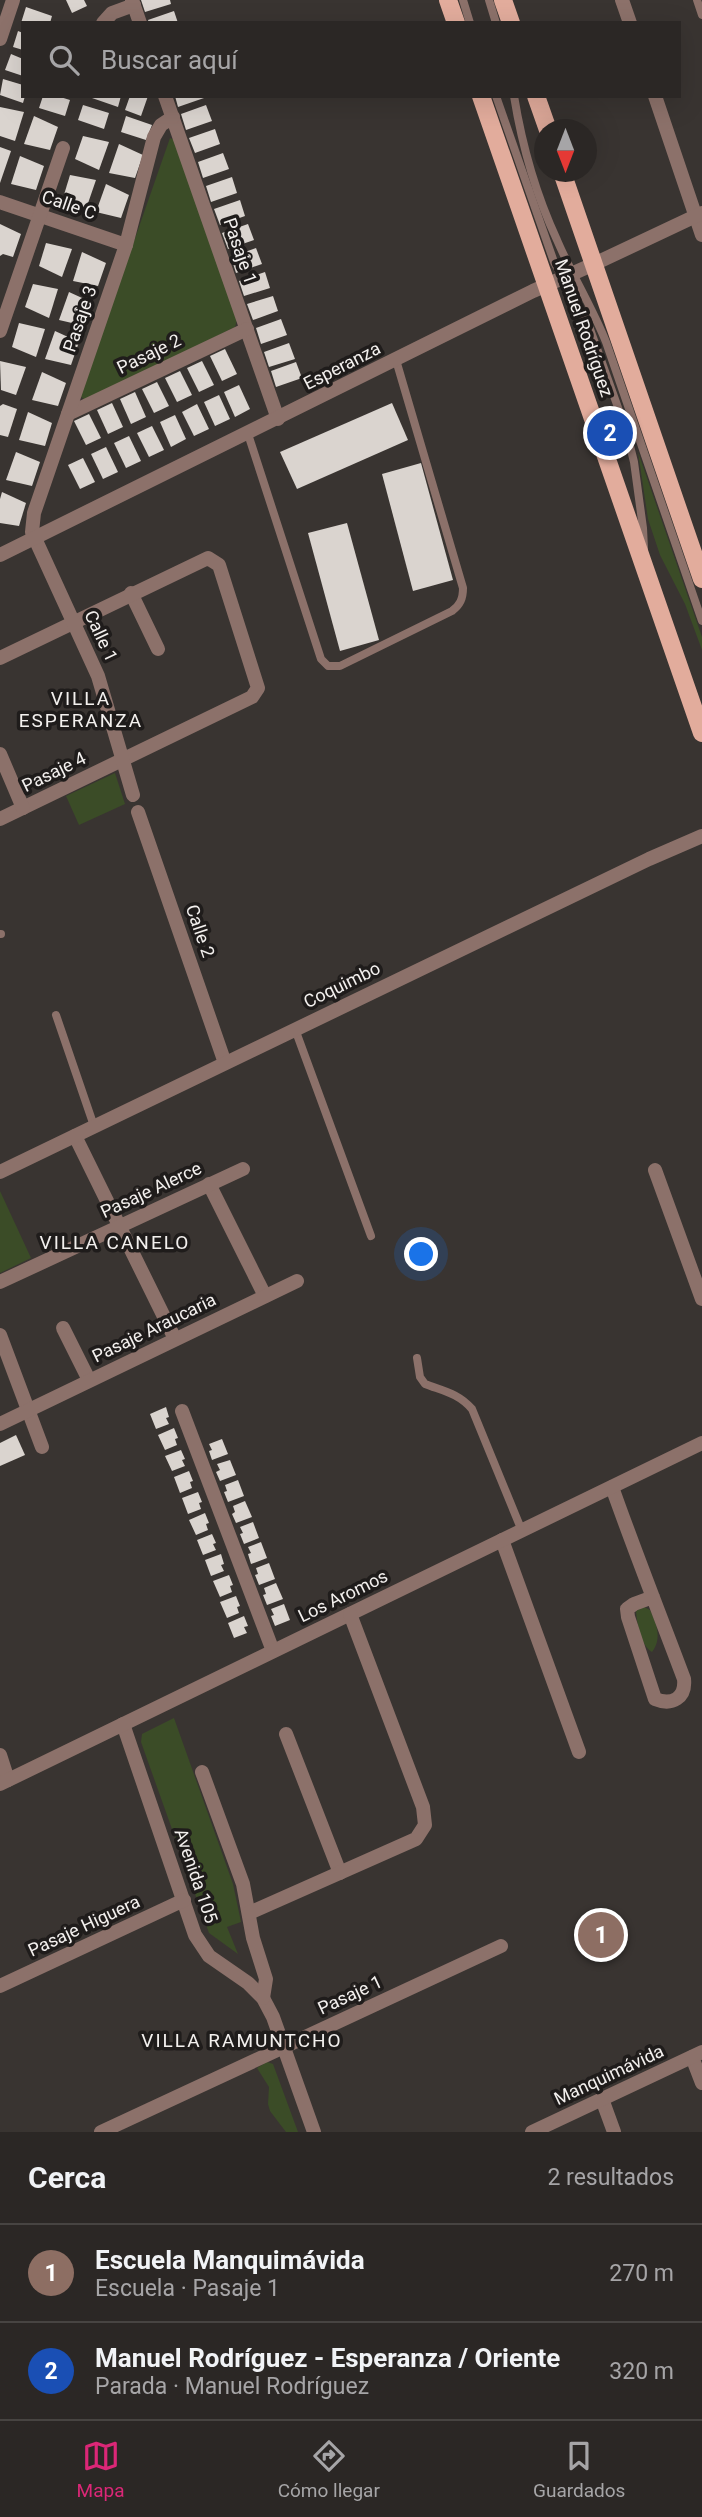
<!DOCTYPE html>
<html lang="es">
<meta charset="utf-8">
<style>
body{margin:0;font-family:Roboto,sans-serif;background:#373332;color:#f1f3f6}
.compass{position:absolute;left:534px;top:119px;width:63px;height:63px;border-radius:50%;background:#2b2725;box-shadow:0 7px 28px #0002;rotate:180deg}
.you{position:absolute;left:422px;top:1255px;width:24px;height:24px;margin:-18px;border:5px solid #fff;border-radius:50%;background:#1a73e8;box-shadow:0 0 0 10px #1a73e833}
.badge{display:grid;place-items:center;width:46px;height:46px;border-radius:50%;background:#db2777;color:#fff;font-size:23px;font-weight:700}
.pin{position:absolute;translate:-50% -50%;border:4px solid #fff;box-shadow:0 2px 7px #0006}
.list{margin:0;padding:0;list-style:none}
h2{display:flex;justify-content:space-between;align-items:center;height:91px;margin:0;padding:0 28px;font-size:30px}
h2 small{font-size:23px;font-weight:400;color:#a6a5a7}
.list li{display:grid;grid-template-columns:46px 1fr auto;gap:21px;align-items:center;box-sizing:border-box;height:98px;padding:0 28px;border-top:2px solid #474442}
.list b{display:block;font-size:26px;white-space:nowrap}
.list p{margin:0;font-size:23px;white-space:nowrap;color:#a6a5a7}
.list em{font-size:23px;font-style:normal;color:#a6a5a7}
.icon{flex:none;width:38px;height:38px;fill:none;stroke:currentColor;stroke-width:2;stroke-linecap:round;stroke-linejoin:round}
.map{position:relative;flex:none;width:702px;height:2132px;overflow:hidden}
.search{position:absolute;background:#2b2725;box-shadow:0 7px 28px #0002;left:21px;right:21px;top:21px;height:77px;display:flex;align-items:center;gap:18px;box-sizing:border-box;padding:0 24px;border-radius:0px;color:#a6a5a7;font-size:26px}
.sheet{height:287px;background:#2b2725}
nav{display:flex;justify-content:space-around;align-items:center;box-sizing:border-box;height:98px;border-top:2px solid #474442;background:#2b2725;font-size:19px;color:#a6a5a7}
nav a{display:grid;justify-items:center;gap:4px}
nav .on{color:#db2777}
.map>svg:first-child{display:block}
.green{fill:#3b4c27}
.building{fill:#dad4cf}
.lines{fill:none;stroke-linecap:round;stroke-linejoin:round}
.service{stroke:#8c716a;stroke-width:8}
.minor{stroke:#8c716a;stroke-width:14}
.tertiary{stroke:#8c716a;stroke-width:14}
.primary{stroke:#e2ac9c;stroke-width:18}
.labels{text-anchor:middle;stroke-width:7;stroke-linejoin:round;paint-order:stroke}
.street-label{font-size:18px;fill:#f3f0ee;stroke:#1f1c1b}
.neighbourhood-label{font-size:19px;letter-spacing:2px;fill:#f3f0ee;stroke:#1f1c1b}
</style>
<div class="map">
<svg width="702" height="2132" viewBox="0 0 702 2132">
<rect width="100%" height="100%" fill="#393431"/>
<g class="green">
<polygon points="170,138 175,140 237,320 235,327 86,401 80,396"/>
<polygon points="638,452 702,637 702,650 685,604 660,555 648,519"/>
<polygon points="115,773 125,804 79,825 66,796"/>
<polygon points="0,1191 31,1258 0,1273"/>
<path d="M644 1607 650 1610C657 1624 662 1639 652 1652 641 1646 637 1624 636 1611Z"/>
<polygon points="174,1718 233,1884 241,1922 227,1927 238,1954 209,1933 141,1742 142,1734"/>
<polygon points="267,2062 273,2064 298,2132 286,2132 270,2111 268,2104 269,2087 257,2068"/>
</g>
<g class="building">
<polygon points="66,0 84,0 87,6 72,13"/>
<polygon points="141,0 170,0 171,4 145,12"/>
<polygon points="26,7 52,16 50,23 21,23"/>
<polygon points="174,11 178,23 149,23 148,20"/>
<polygon points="18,31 23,33 23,50 13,47"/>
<polygon points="11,54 23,59 23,76 5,70"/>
<polygon points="3,79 23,85 23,96 25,96 23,103 0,95"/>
<polygon points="43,96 57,96 70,100 65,116 39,108"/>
<polygon points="93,96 121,96 118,107 92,98"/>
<polygon points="130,96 148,96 141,116 125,110"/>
<polygon points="175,96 203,96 204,98 178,107"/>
<polygon points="83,105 109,113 104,129 78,120"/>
<polygon points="206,105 212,121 186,130 181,114"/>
<polygon points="0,107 24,112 15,141 0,136"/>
<polygon points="34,116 58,127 50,150 24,144"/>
<polygon points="126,116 152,125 146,140 121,132"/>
<polygon points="215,129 220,144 195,153 189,138"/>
<polygon points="83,136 109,142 99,170 75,159"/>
<polygon points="119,144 143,155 135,178 109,173"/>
<polygon points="0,147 11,151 0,183"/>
<polygon points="223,153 229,169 203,178 198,162"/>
<polygon points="20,156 44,166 36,190 11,184"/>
<polygon points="70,175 96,180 86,209 63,198"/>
<polygon points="232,177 237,193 211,202 206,186"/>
<polygon points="106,184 129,195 121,218 96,212"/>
<polygon points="240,200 245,216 220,225 214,209"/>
<polygon points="0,224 21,234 13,257 3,254 0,256"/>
<polygon points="248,224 254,240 228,249 222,233"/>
<polygon points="46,243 72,249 62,277 39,266"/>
<polygon points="256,248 262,264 236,273 231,257"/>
<polygon points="82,252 106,263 98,286 73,281"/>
<polygon points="265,272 270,288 244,296 239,281"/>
<polygon points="33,284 58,289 49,318 25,307"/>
<polygon points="69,292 93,303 85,326 59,320"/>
<polygon points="273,296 278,311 253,320 247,304"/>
<polygon points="281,319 287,335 261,344 256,328"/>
<polygon points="19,323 45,329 36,357 12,347"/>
<polygon points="55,331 79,342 71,365 45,359"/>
<polygon points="289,343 295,359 269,367 264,352"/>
<polygon points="225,349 237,374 222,381 210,356"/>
<polygon points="0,361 26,367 16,395 1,390"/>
<polygon points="202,361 214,385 199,392 187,368"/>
<polygon points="296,362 302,378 276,387 271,371"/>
<polygon points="180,371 192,395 177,402 165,378"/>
<polygon points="42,372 66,383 58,406 32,400"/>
<polygon points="157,382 169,406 154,413 142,389"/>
<polygon points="239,385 250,409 235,417 224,392"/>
<polygon points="135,392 146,417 131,424 120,399"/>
<polygon points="219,395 230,419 215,426 204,402"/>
<polygon points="112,403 123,427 108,434 97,410"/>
<polygon points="392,403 408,440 297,489 280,452"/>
<polygon points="3,404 17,409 8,437 0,435 0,406"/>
<polygon points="197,404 209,429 194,436 182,412"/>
<polygon points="28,412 52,423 45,446 19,440"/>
<polygon points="89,414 101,438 86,445 74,421"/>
<polygon points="175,415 186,439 171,447 160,422"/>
<polygon points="152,426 164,450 149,457 137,433"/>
<polygon points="129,436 141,461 126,468 114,443"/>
<polygon points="106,447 118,472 103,479 91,454"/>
<polygon points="16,452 40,462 32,486 6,480"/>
<polygon points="83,458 95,482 80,489 68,465"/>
<polygon points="421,463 453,580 413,591 382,474"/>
<polygon points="2,492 26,503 19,526 0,523 0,499"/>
<polygon points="347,523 379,640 340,651 308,533"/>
<polygon points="166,1407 169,1417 166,1418 169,1424 156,1429 150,1414"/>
<polygon points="174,1428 178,1438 175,1439 177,1445 165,1450 158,1435"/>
<polygon points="16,1435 25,1455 0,1466 0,1443"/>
<polygon points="222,1439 228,1454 212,1460 209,1451 212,1450 209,1444"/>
<polygon points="181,1450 185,1459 182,1460 185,1466 172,1471 165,1456"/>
<polygon points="230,1460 236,1475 220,1481 216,1472 220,1470 217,1464"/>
<polygon points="189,1471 193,1481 190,1482 192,1488 180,1493 174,1477"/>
<polygon points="238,1480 244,1496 228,1502 224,1492 227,1491 225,1485"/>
<polygon points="198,1492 202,1502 199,1503 201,1509 188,1514 182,1498"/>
<polygon points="245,1501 252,1517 236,1523 232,1514 235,1512 233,1506"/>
<polygon points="205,1513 209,1523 206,1524 208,1530 196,1535 189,1520"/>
<polygon points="253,1522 259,1538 244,1544 240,1534 243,1533 240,1527"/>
<polygon points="212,1534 216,1543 213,1544 216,1550 203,1555 197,1540"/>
<polygon points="261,1542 267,1558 251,1564 248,1554 251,1553 248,1547"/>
<polygon points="221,1554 224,1564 221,1565 224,1571 211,1576 205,1560"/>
<polygon points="269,1563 275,1579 259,1585 255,1575 258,1574 256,1568"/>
<polygon points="229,1575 233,1585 230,1586 232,1592 220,1597 213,1581"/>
<polygon points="276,1583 283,1599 267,1605 263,1595 266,1594 264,1588"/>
<polygon points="236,1596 240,1606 237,1607 239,1613 227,1618 220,1602"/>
<polygon points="284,1604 290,1620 275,1626 271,1616 274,1615 271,1609"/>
<polygon points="244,1616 248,1626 244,1627 247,1633 234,1638 228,1623"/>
</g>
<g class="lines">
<g class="service">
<polyline points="463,0 470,23"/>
<polyline points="489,0 496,23"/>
<polyline points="697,0 702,15"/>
<polyline points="496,96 554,262 590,329 626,430 634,462 643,528 644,549"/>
<path d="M514 96C522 145 536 195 557 240 572 275 592 307 606 342L702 621"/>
<path d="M248 434 321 659 328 666H340L452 611C460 605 463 599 463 588L396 360"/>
<polyline points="0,934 1,934"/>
<polyline points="56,1015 94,1126"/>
<polyline points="295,1029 371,1236"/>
<path d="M417 1358 420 1377 425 1384C443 1391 458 1393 472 1409L522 1531"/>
</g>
<g class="minor">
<polyline points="132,0 140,23"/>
<polyline points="622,0 630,23"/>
<polyline points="103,23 112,13 134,5"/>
<polyline points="0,39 13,0"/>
<polyline points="165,96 278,419"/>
<polyline points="655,96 702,235"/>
<polyline points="0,202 126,245"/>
<polyline points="594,264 702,213"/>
<polyline points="0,331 63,148"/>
<polyline points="68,414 247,329"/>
<polyline points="131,593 158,649"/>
<polyline points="0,658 208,558 219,565 258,688 252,697 0,819"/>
<polyline points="0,754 23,808"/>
<polyline points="133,795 98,676 32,532 34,513 126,245 154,137 161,125 173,117"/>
<polyline points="138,812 225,1063"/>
<polyline points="75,1136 175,1339"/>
<polyline points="655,1170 702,1299"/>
<polyline points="0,1172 649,859 702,836"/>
<polyline points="209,1184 265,1296"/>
<polyline points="0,1282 243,1169"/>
<polyline points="63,1328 89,1380"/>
<polyline points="0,1335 42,1447"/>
<polyline points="182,1411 273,1651"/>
<polyline points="0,1424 297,1281"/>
<path d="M612 1487C635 1552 660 1615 684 1679 686 1698 672 1706 655 1699L628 1617 627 1609 634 1604 653 1597"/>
<polyline points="502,1540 579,1752"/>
<polyline points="123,1724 195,1935 209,1956 248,1983 263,1998 273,2017 314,2132"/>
<polyline points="286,1734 340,1873"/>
<polyline points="0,1755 8,1780"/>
<polyline points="202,1772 243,1884 253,1938 266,1979 263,1998"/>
<polyline points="0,1784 702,1443"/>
<polyline points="249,1913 416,1839 425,1825 423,1807 350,1614"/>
<polyline points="0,1986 184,1900"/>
<polyline points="692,2057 702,2083"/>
<polyline points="602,2099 614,2132"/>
<polyline points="101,2132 501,1946"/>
<polyline points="532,2132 702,2052"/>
</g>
<polyline class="tertiary" points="0,555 533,291 594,264"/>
<g class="primary">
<polyline points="448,0 456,23"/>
<polyline points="503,0 511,23"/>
<polyline points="481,96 702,733"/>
<polyline points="536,96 548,130"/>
<polyline points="562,172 702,579"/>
</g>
</g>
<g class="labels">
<g class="street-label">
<text transform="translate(69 205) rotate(19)" y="6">Calle C</text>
<text transform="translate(240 251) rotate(71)" y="6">Pasaje 1</text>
<text transform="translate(80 319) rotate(-71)" y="6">Pasaje 3</text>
<text transform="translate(584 328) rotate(71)" y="6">Manuel Rodríguez</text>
<text transform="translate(149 354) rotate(-26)" y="6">Pasaje 2</text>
<text transform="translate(342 366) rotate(-27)" y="6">Esperanza</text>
<text transform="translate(101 636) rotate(65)" y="6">Calle 1</text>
<text transform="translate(54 772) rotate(-26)" y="6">Pasaje 4</text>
<text transform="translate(200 931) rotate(71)" y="6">Calle 2</text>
<text transform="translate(342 985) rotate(-26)" y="6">Coquimbo</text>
<text transform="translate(151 1190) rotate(-25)" y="6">Pasaje Alerce</text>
<text transform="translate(154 1328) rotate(-26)" y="6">Pasaje Araucaria</text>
<text transform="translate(343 1596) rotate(-26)" y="6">Los Aromos</text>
<text transform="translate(196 1876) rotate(71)" y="6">Avenida 105</text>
<text transform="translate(84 1926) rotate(-25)" y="6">Pasaje Higuera</text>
<text transform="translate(350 1995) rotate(-25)" y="6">Pasaje 1</text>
<text transform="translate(609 2075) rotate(-25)" y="6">Manquimávida</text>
</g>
<g class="neighbourhood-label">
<text x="81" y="705">VILLA<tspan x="81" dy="22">ESPERANZA</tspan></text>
<text x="115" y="1249">VILLA CANELO</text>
<text x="242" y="2047">VILLA RAMUNTCHO</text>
</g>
</g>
</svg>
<svg class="compass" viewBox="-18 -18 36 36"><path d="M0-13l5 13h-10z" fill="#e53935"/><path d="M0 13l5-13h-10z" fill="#a6a5a7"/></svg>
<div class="you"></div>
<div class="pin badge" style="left:601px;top:1935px;background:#8d6e63">1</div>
<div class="pin badge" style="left:610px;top:433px;background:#1a4fb4">2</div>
<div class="search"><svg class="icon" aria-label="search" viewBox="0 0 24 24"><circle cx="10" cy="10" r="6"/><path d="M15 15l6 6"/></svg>Buscar aquí</div>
</div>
<section class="sheet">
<h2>Cerca<small>2 resultados</small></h2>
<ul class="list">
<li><span class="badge" style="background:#8d6e63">1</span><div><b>Escuela Manquimávida</b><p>Escuela · Pasaje 1</p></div><em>270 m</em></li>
<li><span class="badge" style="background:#1a4fb4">2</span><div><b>Manuel Rodríguez - Esperanza / Oriente</b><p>Parada · Manuel Rodríguez</p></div><em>320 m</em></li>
</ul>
</section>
<nav>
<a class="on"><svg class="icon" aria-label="map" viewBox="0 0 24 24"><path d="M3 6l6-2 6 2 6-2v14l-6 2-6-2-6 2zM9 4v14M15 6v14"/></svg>Mapa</a>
<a><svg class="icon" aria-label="directions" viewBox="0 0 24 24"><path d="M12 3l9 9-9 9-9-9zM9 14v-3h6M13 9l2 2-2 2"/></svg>Cómo llegar</a>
<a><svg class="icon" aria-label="saved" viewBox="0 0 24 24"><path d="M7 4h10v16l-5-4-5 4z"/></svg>Guardados</a>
</nav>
